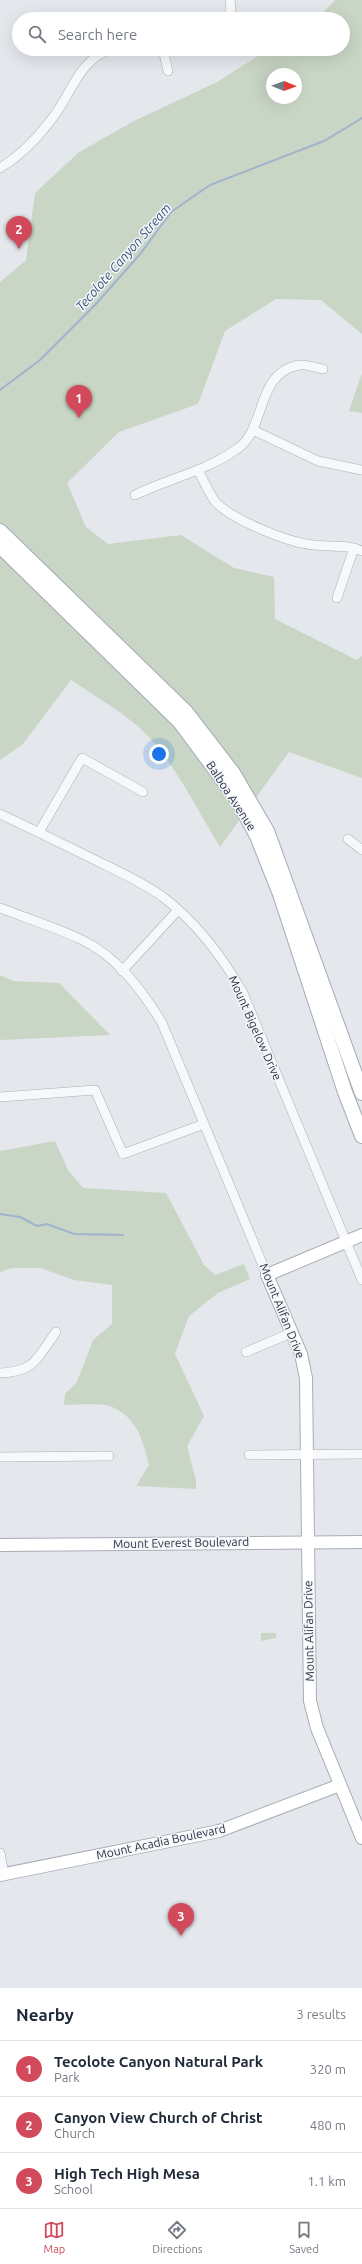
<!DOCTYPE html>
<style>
body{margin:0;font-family:Ubuntu,sans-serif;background:#f6f6f7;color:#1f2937}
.compass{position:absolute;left:266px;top:68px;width:36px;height:36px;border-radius:50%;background:#fff;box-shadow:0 4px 16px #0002;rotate:91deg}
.you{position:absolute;left:159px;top:754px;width:14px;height:14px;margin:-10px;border:3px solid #fff;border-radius:50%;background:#1a73e8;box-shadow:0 0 0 6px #1a73e833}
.badge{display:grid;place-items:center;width:26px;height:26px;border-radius:50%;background:#d1495b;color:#fff;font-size:13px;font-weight:700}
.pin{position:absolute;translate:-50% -33px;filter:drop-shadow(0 1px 2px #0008)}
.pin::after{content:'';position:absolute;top:21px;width:14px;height:12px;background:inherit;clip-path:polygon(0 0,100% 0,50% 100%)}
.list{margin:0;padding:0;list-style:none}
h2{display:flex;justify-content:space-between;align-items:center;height:52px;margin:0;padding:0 16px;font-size:17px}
h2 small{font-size:13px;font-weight:400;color:#747a83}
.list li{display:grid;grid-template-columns:26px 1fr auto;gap:12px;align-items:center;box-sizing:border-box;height:56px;padding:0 16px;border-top:1px solid #e0e1e3}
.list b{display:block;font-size:15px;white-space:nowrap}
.list p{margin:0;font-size:13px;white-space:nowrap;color:#747a83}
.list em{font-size:13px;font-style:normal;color:#747a83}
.icon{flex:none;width:22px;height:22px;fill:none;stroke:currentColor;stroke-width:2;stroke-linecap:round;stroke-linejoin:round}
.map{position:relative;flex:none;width:362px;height:1988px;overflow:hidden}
.search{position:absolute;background:#fff;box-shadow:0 4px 16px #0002;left:12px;right:12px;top:12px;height:44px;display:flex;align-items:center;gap:10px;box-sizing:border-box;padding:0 14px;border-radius:22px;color:#747a83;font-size:15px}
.sheet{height:220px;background:#fff}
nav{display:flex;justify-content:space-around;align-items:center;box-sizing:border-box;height:56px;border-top:1px solid #e0e1e3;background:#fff;font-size:11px;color:#747a83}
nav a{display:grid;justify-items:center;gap:2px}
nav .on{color:#d1495b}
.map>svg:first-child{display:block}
.green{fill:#c9d6c5;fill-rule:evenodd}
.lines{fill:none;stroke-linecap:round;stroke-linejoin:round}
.stream{stroke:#9fb4cc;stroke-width:2}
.street-casing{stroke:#a9aeb7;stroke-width:10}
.secondary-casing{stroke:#a9aeb7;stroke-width:14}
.primary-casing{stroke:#a3abb8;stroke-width:16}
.street{stroke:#f7f8fa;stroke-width:9}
.secondary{stroke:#fff;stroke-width:12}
.primary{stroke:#fff;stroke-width:14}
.labels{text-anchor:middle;stroke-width:3;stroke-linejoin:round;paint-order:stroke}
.street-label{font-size:12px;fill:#2b3445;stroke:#f4f6f9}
.water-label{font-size:13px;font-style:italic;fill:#34527a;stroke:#f4f6f9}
</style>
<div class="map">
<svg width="362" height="1988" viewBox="0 0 362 1988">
<rect width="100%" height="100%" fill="#e4e7ec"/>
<g class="green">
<path d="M335 0H362V334L321 300 276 299 225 331 198 404 119 432 67 483 86 527 108 544 181 535 234 568 274 577 275 619 357 660 362 656V778L289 752 220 847C198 811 177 768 148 736 128 715 96 697 71 680L23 744 0 760V282L26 260 35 193 78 153 132 122 217 82 269 49H343V19H317ZM272 74H296V98H272Z"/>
<polygon points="362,373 362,413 349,411"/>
<polygon points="0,975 13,981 59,983 110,1035 0,1040"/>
<path d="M55 1141 68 1170 83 1188 166 1193 204 1265 215 1275 244 1264 250 1279 218 1293 189 1316 175 1354 204 1416 187 1446 196 1480V1489L136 1486 149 1465C143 1440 137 1417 110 1406 100 1403 75 1405 64 1405L65 1394 77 1382 93 1340 112 1324V1285L74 1280 40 1268H12L0 1272V1151Z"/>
<polygon points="261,1633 276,1633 276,1638 261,1641"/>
</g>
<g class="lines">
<g class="stream">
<polyline points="0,390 40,360 96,304 141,253 171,212 210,185 324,141 362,118"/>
<polyline points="0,1214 20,1217 37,1226 47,1224 74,1234 123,1235"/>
</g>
<g class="street-casing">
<g id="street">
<polyline points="227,19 231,9 230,0"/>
<polyline points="163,49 168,71"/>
<path d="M0 168C20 156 40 135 54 116 72 92 79 61 110 49"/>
<polyline points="253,430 318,461 362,470"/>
<path d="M198 470C203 479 208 491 214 500 229 519 289 543 314 545 330 547 346 544 362 551"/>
<path d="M135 495C168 479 206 471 237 449 267 429 255 373 299 365 307 364 316 368 323 369"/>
<polyline points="337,598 354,548"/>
<path d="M0 814C30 828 61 843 91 858 115 870 141 881 163 897 197 923 222 956 243 993L362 1280"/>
<polyline points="39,832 82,758 143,792"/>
<polyline points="348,839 362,850"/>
<path d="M0 908C26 918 55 927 80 939 116 955 142 990 162 1023L267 1275"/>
<polyline points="122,971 178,910"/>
<polyline points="0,1097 95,1090 123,1154 204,1124"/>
<polyline points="246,1352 291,1333"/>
<path d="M0 1373C35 1372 37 1358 56 1332"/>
<polyline points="249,1455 362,1454"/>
<polyline points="0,1457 109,1456"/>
<polyline points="0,1853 4,1874"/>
</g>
</g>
<g class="secondary-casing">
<g id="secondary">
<polyline points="362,1235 267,1275 301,1354 306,1378 310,1701 317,1728 362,1838"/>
<polyline points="0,1545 362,1542"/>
<polyline points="0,1875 219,1831 340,1785"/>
</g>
</g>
<g class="primary-casing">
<g id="primary">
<polyline points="0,531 186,712 233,773 267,831 362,1093"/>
<polyline points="0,546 180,722 237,799 257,836 280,894 345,1092 362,1136"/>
</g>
</g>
<use href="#street" class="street"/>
<use href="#secondary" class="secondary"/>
<use href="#primary" class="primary"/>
</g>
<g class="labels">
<g class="street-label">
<text transform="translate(231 796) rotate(57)" y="4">Balboa Avenue</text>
<text transform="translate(255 1028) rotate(66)" y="4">Mount Bigelow Drive</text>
<text transform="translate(282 1311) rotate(68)" y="4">Mount Alifan Drive</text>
<text transform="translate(181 1543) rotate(-1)" y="4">Mount Everest Boulevard</text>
<text transform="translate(309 1631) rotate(-91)" y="4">Mount Alifan Drive</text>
<text transform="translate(161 1842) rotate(-12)" y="4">Mount Acadia Boulevard</text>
</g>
<g class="water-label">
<text transform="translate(123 257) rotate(-49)" y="5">Tecolote Canyon Stream</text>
</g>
</g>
</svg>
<svg class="compass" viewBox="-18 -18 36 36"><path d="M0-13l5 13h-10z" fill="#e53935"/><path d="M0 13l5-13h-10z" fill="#747a83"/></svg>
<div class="you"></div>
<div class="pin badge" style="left:79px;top:418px">1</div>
<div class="pin badge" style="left:19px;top:249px">2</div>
<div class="pin badge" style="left:181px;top:1936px">3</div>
<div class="search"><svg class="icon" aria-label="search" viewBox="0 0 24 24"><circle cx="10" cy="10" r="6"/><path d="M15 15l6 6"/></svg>Search here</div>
</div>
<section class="sheet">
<h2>Nearby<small>3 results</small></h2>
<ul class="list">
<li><span class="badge">1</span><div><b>Tecolote Canyon Natural Park</b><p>Park</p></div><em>320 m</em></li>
<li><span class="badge">2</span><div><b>Canyon View Church of Christ</b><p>Church</p></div><em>480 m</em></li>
<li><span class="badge">3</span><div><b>High Tech High Mesa</b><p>School</p></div><em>1.1 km</em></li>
</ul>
</section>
<nav>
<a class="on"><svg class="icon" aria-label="map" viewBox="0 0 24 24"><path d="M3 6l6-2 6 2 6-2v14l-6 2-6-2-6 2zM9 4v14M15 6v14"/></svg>Map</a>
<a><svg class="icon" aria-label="directions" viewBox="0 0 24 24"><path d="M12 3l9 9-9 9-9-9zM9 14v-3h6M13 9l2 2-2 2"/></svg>Directions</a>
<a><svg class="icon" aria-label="saved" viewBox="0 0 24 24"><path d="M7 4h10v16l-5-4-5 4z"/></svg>Saved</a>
</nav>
